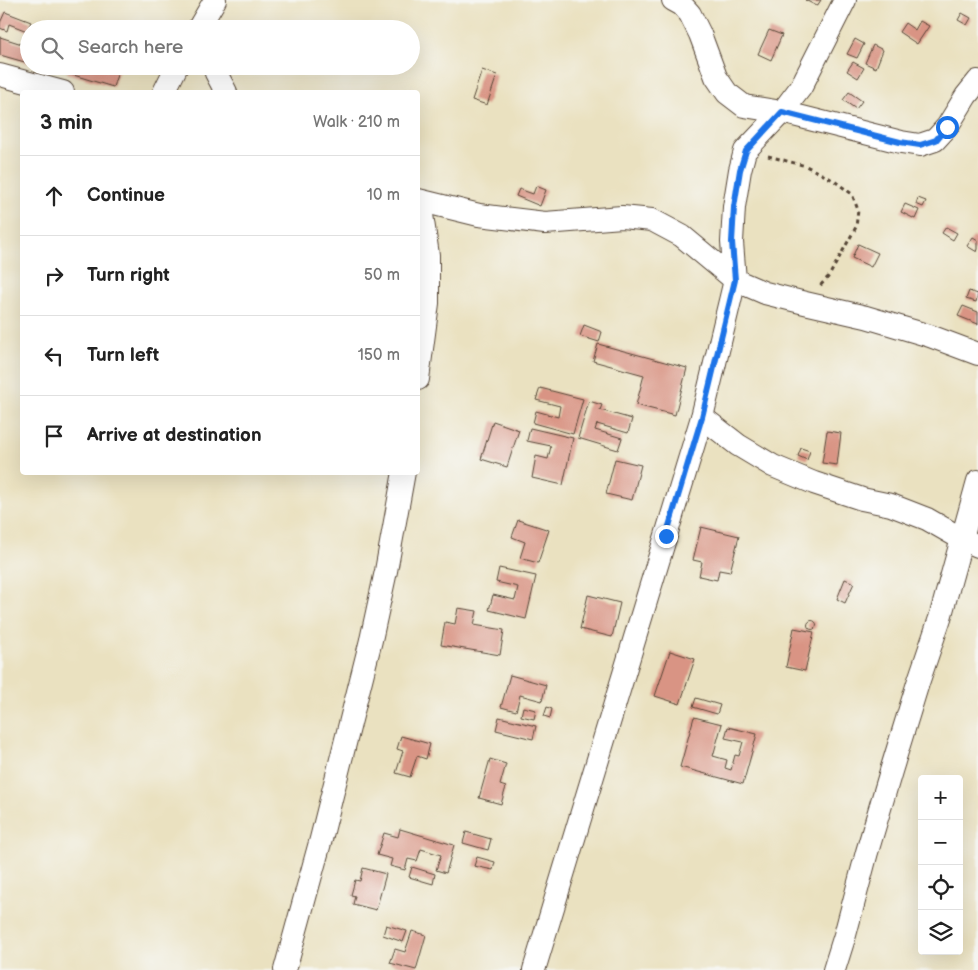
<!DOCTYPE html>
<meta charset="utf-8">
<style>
body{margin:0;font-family:"Balsamiq Sans",sans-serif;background:#f2f2f2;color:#222}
.controls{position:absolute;right:15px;bottom:15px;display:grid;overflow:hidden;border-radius:5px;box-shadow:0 5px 20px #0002}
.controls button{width:45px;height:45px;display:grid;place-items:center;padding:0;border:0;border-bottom:1px solid #e0e0e0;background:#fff;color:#222;font:25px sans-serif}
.stop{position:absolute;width:15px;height:15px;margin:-11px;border:4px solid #1a73e8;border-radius:50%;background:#fff}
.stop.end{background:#1a73e8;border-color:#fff;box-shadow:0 1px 5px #0008}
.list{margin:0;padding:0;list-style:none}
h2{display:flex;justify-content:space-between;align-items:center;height:65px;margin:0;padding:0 20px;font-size:21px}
h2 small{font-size:16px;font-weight:400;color:#767676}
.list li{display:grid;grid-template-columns:32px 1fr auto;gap:15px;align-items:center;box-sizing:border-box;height:80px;padding:0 20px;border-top:1px solid #e0e0e0}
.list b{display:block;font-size:19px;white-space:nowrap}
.list em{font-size:16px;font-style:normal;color:#767676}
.icon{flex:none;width:28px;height:28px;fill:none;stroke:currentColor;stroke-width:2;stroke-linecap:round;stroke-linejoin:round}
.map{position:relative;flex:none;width:978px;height:970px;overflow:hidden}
.search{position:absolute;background:#fff;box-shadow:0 5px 20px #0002;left:20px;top:20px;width:400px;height:55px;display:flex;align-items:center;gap:12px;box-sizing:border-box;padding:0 18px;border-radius:28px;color:#767676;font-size:19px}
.panel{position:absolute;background:#fff;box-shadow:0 5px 20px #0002;left:20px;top:90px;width:400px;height:385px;border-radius:5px}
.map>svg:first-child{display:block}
.building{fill:#d99484}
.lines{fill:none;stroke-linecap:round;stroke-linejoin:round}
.street-casing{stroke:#554536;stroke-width:24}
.path{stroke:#554536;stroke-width:3;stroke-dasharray:4 4;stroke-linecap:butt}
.street{stroke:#fff;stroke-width:22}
.route{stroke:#1a73e8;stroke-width:6}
</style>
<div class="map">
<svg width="978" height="970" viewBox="0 0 978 970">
<rect width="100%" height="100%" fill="#f6f6f2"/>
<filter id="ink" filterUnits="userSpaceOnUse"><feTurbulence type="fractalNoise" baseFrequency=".02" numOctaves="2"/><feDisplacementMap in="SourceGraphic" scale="10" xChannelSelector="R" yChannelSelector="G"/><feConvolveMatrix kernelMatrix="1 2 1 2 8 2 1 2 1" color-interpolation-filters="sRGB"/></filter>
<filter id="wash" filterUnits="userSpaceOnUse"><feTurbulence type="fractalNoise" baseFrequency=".0096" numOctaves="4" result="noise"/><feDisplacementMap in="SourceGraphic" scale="20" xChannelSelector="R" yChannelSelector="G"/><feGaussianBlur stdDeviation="1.12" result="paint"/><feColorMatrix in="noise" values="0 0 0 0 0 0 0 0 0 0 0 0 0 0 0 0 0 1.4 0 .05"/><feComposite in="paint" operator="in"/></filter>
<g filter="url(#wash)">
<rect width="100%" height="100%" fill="#eae1c0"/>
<g id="blocks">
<g class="building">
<polygon points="805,0 821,0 817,6"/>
<polygon points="5,12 31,22 27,31 9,24 7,31 0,28 0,23"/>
<polygon points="962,13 971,18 967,25 958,20"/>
<polygon points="920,21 929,26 917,44 899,32 905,23 915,30"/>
<polygon points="769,30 782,35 771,60 758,54"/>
<polygon points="27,36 29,36 28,63 0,55 0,37 25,45"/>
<polygon points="855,39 864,44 857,58 847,54"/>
<polygon points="873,45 883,50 876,68 865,63"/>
<polygon points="853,62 864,68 858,78 847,71"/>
<polygon points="69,66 120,66 113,87 67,73"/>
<polygon points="482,70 497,75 487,105 472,100"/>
<polygon points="849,92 862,101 856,109 843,100"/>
<polygon points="536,186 546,190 540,206 516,196 519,189 533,194"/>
<polygon points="918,198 926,201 923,207 916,204"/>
<polygon points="905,204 919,210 915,219 901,212"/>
<polygon points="946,227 957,233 953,240 942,233"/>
<polygon points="973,237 978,240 978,249 977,252 967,246"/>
<polygon points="858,244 878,253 871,267 852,258"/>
<polygon points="969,291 978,294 976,302 966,299"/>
<polygon points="963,306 978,312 978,324 958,316"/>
<polygon points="584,325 602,332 599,342 580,336"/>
<polygon points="598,344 687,368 675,415 636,405 644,375 593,361"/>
<polygon points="540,388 583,399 573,434 533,423 536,411 558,417 560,406 536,400"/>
<polygon points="589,401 602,405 600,410 632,419 628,433 597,424 595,430 622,438 618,450 578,438"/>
<polygon points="493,421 519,430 507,467 481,459"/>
<polygon points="530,428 573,438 563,485 532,478 536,456 548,459 551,446 527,441"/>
<polygon points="827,431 841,433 837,465 822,463"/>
<polygon points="801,448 810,451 807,460 798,456"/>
<polygon points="615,459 641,465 632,500 606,494"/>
<polygon points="518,520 549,530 538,563 520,558 525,542 512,537"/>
<polygon points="701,527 739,536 730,572 719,570 717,580 699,576 702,562 693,560"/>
<polygon points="499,568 536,576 526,619 489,610 493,595 515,600 518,587 496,582"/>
<polygon points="845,579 854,583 845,603 837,599"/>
<polygon points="588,595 620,603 612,637 580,629"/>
<polygon points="458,608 477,611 474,625 504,630 500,655 441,645 445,622 455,624"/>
<circle cx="812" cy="625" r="4.5"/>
<polygon points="794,628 814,632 805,671 786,667"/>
<polygon points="670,651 695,659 680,704 655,696"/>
<polygon points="510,675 546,685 542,701 520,695 516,711 501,707"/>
<polygon points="696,698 720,705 717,714 693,707"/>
<polygon points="523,707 536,710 534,719 521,716"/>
<polygon points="547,707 552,709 550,718 544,716"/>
<polygon points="499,717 536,726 533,739 496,730"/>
<polygon points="694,717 722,724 713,756 727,760 725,768 731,770 735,755 739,756 743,742 725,738 728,727 757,734 743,784 680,767"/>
<polygon points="401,736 430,744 426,759 417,756 410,777 396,773 403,751 397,749"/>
<polygon points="490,759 506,764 500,785 506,787 501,804 479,798"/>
<polygon points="400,829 454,845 446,873 436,870 441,855 421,849 417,861 408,859 405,870 390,866 392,859 377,855 384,833 398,837"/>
<polygon points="466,832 491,839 488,850 463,843"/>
<polygon points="477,857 495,862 493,870 474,866"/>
<polygon points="412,867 435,874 433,884 409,877"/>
<polygon points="363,868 386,874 376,910 353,904 355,896 351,895 355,880 360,881"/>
<polygon points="386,925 407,931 403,942 383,935"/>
<polygon points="412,931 426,935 416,970 390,963 395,949 405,952"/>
</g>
</g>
</g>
<g filter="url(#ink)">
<use href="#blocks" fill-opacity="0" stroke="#554536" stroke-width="1"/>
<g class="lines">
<g class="street-casing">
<g id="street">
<polyline points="673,0 682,5 690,14 700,34 716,77 727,93 744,106 782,112 901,142 920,145 935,140 947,127 966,96 978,81"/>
<polyline points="198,29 215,0"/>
<polyline points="214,66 216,73 226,92"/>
<polyline points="0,75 63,92"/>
<polyline points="164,92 177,66"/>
<polyline points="418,200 479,215 545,223 622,217 652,220 682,236 735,280 765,293 805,303 866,317 930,336 978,354"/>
<polyline points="418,379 428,303 428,255 420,201"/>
<polyline points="702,417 738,445 773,466 814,483 862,499 891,505 927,519 962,539 978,546"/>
<polyline points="285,970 321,839 371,640 386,571 404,472"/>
<polyline points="534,970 702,417 735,280 732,242 734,207 740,170 745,151 782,112 801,87 845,0"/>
<polyline points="834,970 845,935 867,852 891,771 918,683 940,618 978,481"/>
</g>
</g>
<polyline class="path" points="768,156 806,166 833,180 852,194 858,210 856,227 829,276 820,286"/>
<use href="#street" class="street"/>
</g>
</g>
<g class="lines" filter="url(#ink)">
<polyline class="route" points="666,536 702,417 735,280 732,242 734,207 740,170 746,151 782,112 900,142 920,145 936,140 947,127"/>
</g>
</svg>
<div class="controls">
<button>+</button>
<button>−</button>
<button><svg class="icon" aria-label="locate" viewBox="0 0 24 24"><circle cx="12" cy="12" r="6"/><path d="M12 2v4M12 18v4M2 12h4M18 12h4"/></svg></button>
<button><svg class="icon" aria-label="layers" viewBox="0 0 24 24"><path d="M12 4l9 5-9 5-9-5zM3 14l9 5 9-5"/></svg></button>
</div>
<div class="stop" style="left:947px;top:127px"></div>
<div class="stop end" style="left:666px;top:536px"></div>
<div class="search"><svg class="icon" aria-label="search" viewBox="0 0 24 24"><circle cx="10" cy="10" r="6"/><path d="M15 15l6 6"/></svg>Search here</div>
<section class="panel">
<h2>3 min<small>Walk · 210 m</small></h2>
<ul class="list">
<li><svg class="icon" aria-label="ahead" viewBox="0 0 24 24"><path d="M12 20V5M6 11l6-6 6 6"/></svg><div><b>Continue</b></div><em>10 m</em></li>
<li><svg class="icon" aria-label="right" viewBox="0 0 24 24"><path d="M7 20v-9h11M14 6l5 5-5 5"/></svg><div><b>Turn right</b></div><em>50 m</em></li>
<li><svg class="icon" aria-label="left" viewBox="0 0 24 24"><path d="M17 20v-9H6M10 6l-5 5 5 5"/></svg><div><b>Turn left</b></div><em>150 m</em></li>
<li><svg class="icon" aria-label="arrive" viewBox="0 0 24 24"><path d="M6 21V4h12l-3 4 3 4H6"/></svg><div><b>Arrive at destination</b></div></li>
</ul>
</section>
</div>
